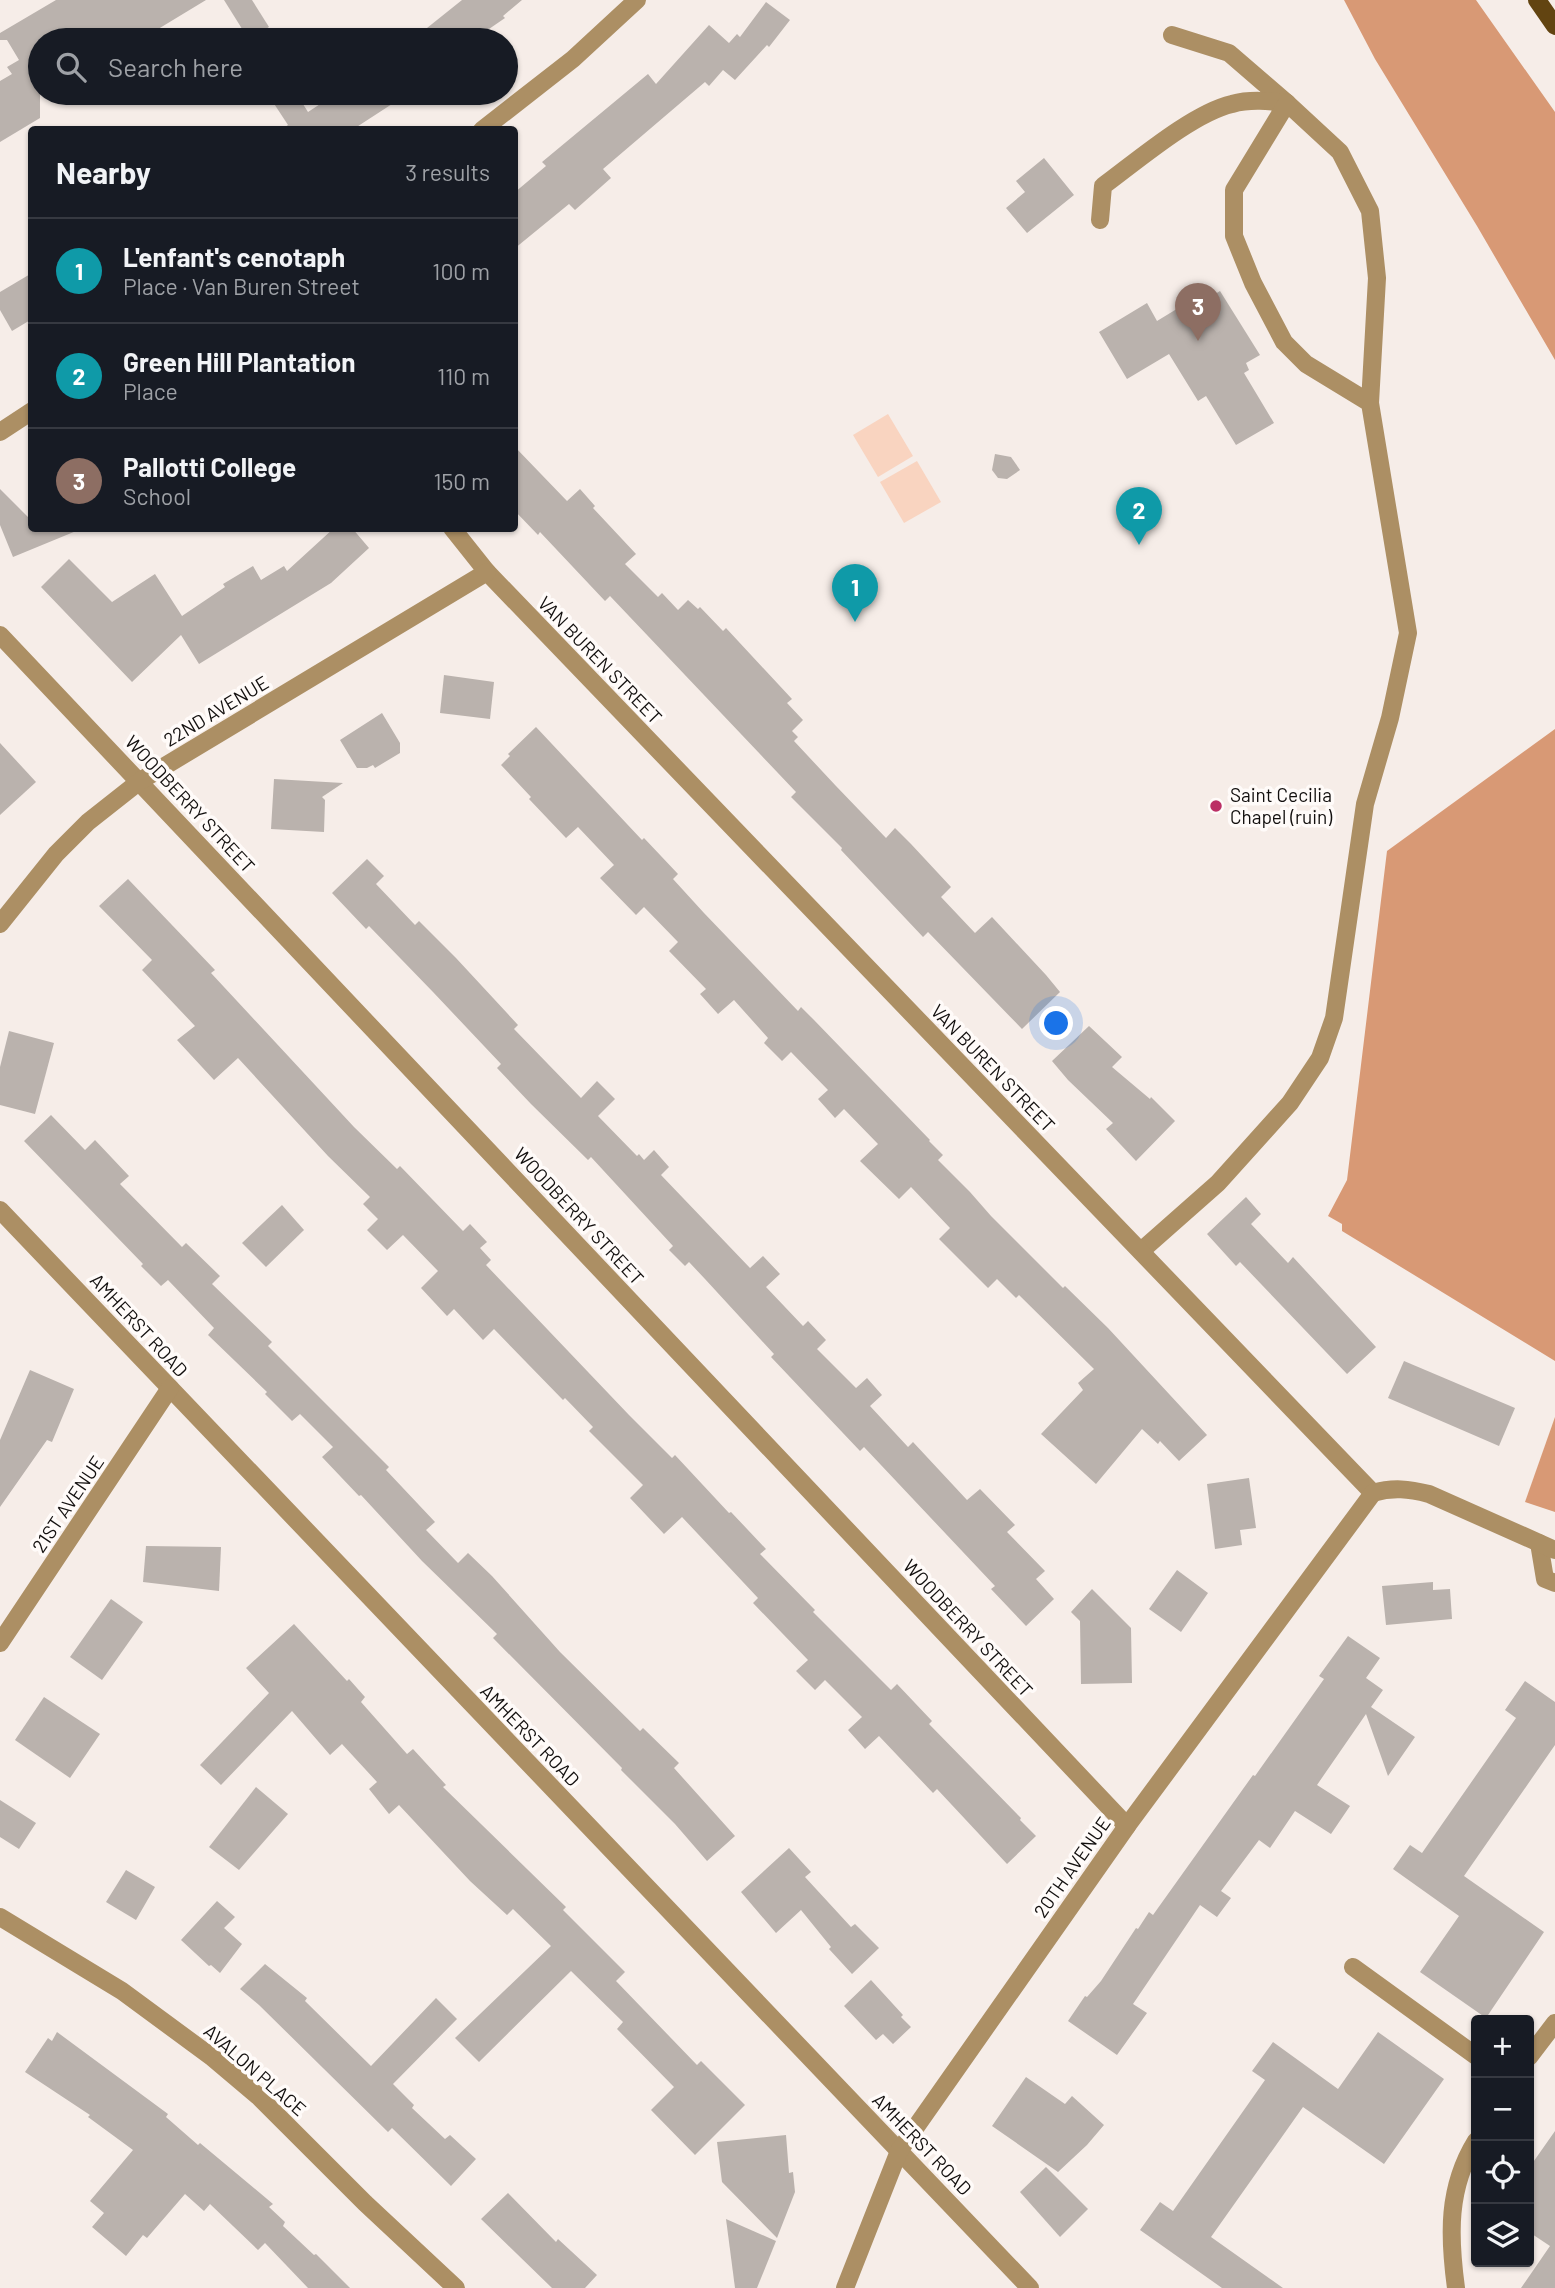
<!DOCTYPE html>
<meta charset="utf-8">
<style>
body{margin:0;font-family:Barlow,sans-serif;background:#242831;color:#f1f3f6}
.controls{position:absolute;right:21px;bottom:21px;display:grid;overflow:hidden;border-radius:7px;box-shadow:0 2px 5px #0004}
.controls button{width:63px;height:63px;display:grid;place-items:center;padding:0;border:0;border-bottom:2px solid #363941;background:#171b24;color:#f1f3f6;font:35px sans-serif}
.you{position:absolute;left:1057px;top:1024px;width:24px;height:24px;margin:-18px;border:5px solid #fff;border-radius:50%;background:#1a73e8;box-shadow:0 0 0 10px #1a73e833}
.badge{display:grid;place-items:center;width:46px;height:46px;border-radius:50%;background:#db2777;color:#fff;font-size:23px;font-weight:700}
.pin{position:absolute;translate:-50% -58px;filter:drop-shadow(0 2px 4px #0008)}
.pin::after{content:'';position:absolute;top:37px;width:24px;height:21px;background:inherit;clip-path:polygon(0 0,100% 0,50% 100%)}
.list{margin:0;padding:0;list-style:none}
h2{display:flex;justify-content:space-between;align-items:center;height:91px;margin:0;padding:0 28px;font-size:30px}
h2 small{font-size:23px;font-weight:400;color:#9ea1a6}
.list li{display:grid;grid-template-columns:46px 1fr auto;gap:21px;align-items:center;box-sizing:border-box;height:105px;padding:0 28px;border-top:2px solid #363941}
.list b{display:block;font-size:26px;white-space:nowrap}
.list p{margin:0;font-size:23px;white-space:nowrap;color:#9ea1a6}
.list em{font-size:23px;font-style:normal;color:#9ea1a6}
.icon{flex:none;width:38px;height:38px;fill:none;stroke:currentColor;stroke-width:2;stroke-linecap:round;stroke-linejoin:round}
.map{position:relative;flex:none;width:1555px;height:2288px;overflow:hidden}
.search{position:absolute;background:#171b24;box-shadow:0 2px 5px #0004;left:28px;top:28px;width:490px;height:77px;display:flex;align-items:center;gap:18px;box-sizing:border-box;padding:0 24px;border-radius:38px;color:#9ea1a6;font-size:26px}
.panel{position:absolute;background:#171b24;box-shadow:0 2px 5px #0004;left:28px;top:126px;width:490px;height:406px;border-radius:7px}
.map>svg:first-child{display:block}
.green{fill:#f9d4c0}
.forest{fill:#d89975}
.building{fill:#bab2ad}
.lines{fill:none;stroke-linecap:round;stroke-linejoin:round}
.service{stroke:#ac8f64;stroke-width:18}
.minor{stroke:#ac8f64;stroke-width:18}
.primary{stroke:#624411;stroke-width:18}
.poi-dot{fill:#bb2f65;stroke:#fffbf9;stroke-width:2.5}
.labels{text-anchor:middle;stroke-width:7;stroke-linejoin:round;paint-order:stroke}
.street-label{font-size:19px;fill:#120f0e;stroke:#fffbf9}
.poi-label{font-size:19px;fill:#120f0e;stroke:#fffbf9;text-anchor:start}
</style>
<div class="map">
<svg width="1555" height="2288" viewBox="0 0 1555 2288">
<rect width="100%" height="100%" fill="#f6ede8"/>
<g class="green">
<polygon points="888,414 913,456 878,477 853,435"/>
<polygon points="917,461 941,502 904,523 880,482"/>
</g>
<g class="forest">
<polygon points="1344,0 1476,0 1555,112 1555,360 1477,226 1375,59"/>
<polygon points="1555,729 1555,1361 1342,1231 1342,1224 1328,1216 1347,1180 1387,851"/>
<polygon points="1555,1417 1555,1512 1525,1502"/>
</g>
<g class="building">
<polygon points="56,0 206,0 140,40 40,40 40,118 0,142 0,81 12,74 7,67 19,60 7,40 0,40 0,33"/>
<polygon points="224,0 252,0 269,27 249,40"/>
<polygon points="462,0 522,0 503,16 505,18 473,40 412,40"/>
<polygon points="766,2 790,20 769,47 767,45 735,80 723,70 709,86 705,82 603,169 611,178 575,210 569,204 514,249 514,193 546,166 542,162 648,74 656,84 709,25 729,43 737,34 740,37"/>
<polygon points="267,93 296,93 308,112 337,93 409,93 352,130 281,130 288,125"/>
<polygon points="1044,158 1074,195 1027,233 1006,208 1025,192 1016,181"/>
<polygon points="32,273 32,319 12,331 0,310 0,292"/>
<polygon points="1220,291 1260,355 1246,363 1249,370 1244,373 1274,423 1236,445 1206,396 1198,401 1169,354 1127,379 1099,332 1147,303 1157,321 1203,293 1207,299"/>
<polygon points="514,446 567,501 580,489 595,506 593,508 636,554 625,564 658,597 662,593 678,610 688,600 698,609 700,607 723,631 726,628 792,699 787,703 803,720 792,731 798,737 794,741 836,786 886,838 895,828 911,844 951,887 941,897 975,933 992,917 1046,975 1060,992 1022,1029 928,932 923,937 841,850 842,848 791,797 796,792 610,596 605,601 540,532 538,535 514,510"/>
<polygon points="995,454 1011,457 1020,470 1007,479 998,478 992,470"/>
<polygon points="0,489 32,521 32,528 81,529 13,557 0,525"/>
<polygon points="334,528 352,528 369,548 331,583 199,664 181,635 132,682 41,587 69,559 112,602 155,574 182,616 225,587 223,584 253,566 261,580 284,566 287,571"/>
<polygon points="444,675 494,682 490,719 440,713"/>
<polygon points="382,713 400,743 400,753 375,768 373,765 367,768 357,768 340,740"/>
<polygon points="536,727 642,840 644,838 678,874 673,879 704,913 798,1011 801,1007 814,1020 930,1140 929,1141 943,1155 938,1160 970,1192 991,1216 1063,1288 1065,1286 1108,1328 1207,1435 1179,1461 1160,1441 1158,1444 1142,1429 1096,1484 1041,1434 1083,1390 1078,1383 1094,1369 1019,1295 1016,1298 997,1279 988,1288 939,1239 950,1228 911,1187 899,1199 860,1161 878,1144 844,1109 835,1118 818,1099 828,1090 791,1052 782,1061 764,1043 768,1038 734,1000 718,1014 700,994 706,989 669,951 678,942 644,907 636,915 600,878 614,865 578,827 566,838 529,799 531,797 501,765 510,756 508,754"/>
<polygon points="0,743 36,782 0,815"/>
<polygon points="274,779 343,783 322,797 325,800 324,832 271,829"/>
<polygon points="367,859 384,876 376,884 415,925 419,921 456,958 518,1025 514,1029 581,1098 597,1081 615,1099 598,1116 637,1156 639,1154 644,1160 654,1150 669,1167 661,1175 750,1268 763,1256 780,1274 766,1287 803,1326 808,1321 826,1340 817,1349 856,1388 867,1378 882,1395 870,1406 908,1447 913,1442 967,1500 980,1489 1015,1525 1007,1532 1045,1571 1036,1579 1054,1599 1026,1626 991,1589 995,1586 864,1447 860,1451 771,1357 774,1354 705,1279 689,1262 685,1266 669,1250 673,1246 591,1157 588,1160 531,1104 497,1068 501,1064 433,992 369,926 366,929 332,893"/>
<polygon points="128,879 215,970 211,973 354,1127 397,1169 400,1166 463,1231 470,1224 487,1242 480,1248 491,1260 486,1265 629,1415 672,1458 675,1455 729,1513 731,1512 766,1549 760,1554 815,1610 813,1612 891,1690 897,1684 932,1721 929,1724 1021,1818 1020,1820 1036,1836 1007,1864 937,1789 933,1793 879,1736 865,1749 848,1730 862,1717 825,1680 815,1690 796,1671 808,1660 753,1603 758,1598 682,1517 664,1534 630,1498 643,1485 589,1431 593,1427 565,1398 563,1400 494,1329 483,1340 454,1309 447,1316 421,1288 438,1271 403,1235 387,1250 367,1230 378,1219 363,1204 370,1197 328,1156 238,1058 214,1080 177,1040 195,1026 142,970 152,960 99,906"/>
<polygon points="1089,1026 1122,1057 1112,1067 1150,1099 1151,1097 1175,1121 1136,1161 1106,1129 1113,1123 1068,1080 1052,1061"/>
<polygon points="9,1031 54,1043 35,1114 0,1105 0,1067"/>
<polygon points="51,1115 85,1150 95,1140 129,1176 120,1184 182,1247 186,1243 220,1276 212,1284 272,1342 268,1346 389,1467 386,1470 435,1522 426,1530 458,1563 468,1553 492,1576 560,1652 640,1731 643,1728 679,1763 674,1768 735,1836 707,1861 675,1824 621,1770 622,1768 493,1638 497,1634 422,1561 361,1495 359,1496 322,1457 333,1447 300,1414 292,1421 265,1394 267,1392 208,1335 214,1328 168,1280 161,1286 141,1266 143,1264 24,1141"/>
<polygon points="1246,1197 1261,1214 1251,1224 1288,1263 1293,1257 1376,1347 1347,1374 1240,1262 1236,1266 1207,1234"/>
<polygon points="282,1205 304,1230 266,1267 242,1243"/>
<polygon points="1404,1361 1515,1408 1499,1446 1388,1398"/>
<polygon points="30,1370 74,1389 52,1442 47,1440 0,1507 0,1440"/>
<polygon points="1249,1478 1256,1528 1240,1530 1242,1545 1215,1549 1207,1484"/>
<polygon points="146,1546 221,1547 219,1591 143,1582"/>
<polygon points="1177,1570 1208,1593 1181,1632 1149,1609"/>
<polygon points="1433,1582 1433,1590 1450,1589 1452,1619 1386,1625 1382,1586"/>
<polygon points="1092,1589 1131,1628 1132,1683 1081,1684 1080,1621 1071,1612"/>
<polygon points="111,1599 143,1622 102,1680 70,1657"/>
<polygon points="294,1624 347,1681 349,1679 365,1697 361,1702 407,1754 413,1749 446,1785 443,1787 566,1907 563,1910 625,1972 616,1981 697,2065 701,2061 745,2105 695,2155 651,2110 674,2087 617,2029 623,2022 571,1971 479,2062 455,2038 551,1946 513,1909 507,1915 470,1881 399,1805 389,1814 369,1789 377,1782 342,1744 330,1755 292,1711 221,1785 200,1765 269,1693 246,1668"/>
<polygon points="1348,1636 1380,1658 1366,1678 1383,1690 1371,1707 1415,1737 1388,1776 1366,1714 1317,1785 1350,1806 1331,1834 1295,1811 1270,1848 1259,1840 1221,1891 1231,1898 1217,1917 1200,1905 1133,2004 1147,2013 1117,2055 1068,2021 1085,1996 1087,1997 1101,1981 1136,1928 1138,1929 1149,1912 1153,1915 1253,1775 1255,1776 1324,1679 1319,1676"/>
<polygon points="1525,1681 1555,1702 1555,1745 1464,1876 1544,1932 1486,2018 1420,1972 1459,1916 1393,1869 1410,1845 1422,1853 1516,1718 1505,1710"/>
<polygon points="44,1697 100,1734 70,1778 15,1740"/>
<polygon points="256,1787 288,1814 239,1870 209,1847"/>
<polygon points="0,1800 36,1823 19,1849 0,1837"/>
<polygon points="789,1848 811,1872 805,1877 851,1927 855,1924 879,1948 852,1974 829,1949 831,1947 801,1910 776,1933 741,1892"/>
<polygon points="126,1870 155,1887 136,1920 106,1902"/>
<polygon points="217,1901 235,1917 224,1928 242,1944 220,1973 211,1965 209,1966 181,1940"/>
<polygon points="265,1964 307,1998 305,2001 371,2066 436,1998 457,2019 393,2084 414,2105 412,2108 445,2139 450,2135 476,2159 451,2186 392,2128 388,2132 259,2005 240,1989"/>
<polygon points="871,1980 903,2015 901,2017 911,2027 893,2044 883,2034 876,2040 844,2006"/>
<polygon points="57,2032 168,2114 166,2117 198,2145 200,2143 273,2204 269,2207 285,2222 283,2226 314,2255 316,2254 350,2288 308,2288 265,2243 258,2250 210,2204 204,2211 185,2194 147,2238 143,2235 126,2256 92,2227 104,2213 90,2201 133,2150 88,2117 90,2115 25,2072 48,2038 52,2041"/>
<polygon points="1378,2032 1444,2079 1384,2164 1303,2107 1211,2237 1283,2288 1222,2288 1140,2230 1160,2202 1173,2211 1265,2080 1252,2071 1273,2042 1338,2089"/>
<polygon points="1026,2077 1065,2104 1072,2096 1104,2125 1087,2145 1058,2172 992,2126"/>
<polygon points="1555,2131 1555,2288 1521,2288 1550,2246 1529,2232 1529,2168"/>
<polygon points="786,2135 789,2173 793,2172 795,2192 777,2238 722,2182 717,2142"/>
<polygon points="1046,2167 1088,2209 1060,2237 1020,2192"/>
<polygon points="508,2193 556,2242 558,2239 597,2275 585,2288 552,2288 481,2219"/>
<polygon points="726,2219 776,2241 757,2288 735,2288"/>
</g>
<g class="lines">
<g class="service">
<polyline points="1172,35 1229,53 1287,103"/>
<path d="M1100 220 1103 186C1137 161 1193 113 1232 104 1250 99 1269 101 1287 103"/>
<polyline points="1141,1251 1218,1183 1290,1103 1320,1058 1334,1018 1365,804 1390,718 1408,633 1370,403 1377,278 1370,211 1340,152 1287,103 1234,190 1234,236 1253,283 1284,342 1306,364 1370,403"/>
<polyline points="1539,1543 1545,1579 1555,1583"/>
<polyline points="1353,1967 1476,2056"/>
<polyline points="1529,2057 1555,2023"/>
<path d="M1456 2288C1449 2236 1447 2188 1476 2141"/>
</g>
<g class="minor">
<polyline points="482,130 573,59 637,0"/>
<polyline points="0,432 32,411"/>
<path d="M452 528 487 572 1373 1493C1393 1487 1409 1489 1429 1494L1555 1550"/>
<polyline points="0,635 1127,1826"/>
<polyline points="0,924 56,854 88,822 140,781 487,572"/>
<polyline points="0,1210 1030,2288"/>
<polyline points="0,1643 170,1388"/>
<polyline points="0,1917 122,1991 213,2058 258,2096 365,2203 456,2288"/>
<polyline points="845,2288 899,2151 1127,1826 1373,1493"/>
</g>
<polyline class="primary" points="1537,0 1555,26"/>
</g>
<circle class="poi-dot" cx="1216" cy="806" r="7"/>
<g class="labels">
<g class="street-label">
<text transform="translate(600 660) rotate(46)" y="7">VAN BUREN STREET</text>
<text transform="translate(216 711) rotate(-31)" y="7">22ND AVENUE</text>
<text transform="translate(190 804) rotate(47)" y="7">WOODBERRY STREET</text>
<text transform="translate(993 1068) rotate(46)" y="7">VAN BUREN STREET</text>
<text transform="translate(579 1216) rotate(47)" y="7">WOODBERRY STREET</text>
<text transform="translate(139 1325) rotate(47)" y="7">AMHERST ROAD</text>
<text transform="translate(68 1504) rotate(-56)" y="7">21ST AVENUE</text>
<text transform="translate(968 1628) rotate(47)" y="7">WOODBERRY STREET</text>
<text transform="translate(530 1735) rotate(46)" y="7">AMHERST ROAD</text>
<text transform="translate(1072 1867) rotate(-55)" y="7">20TH AVENUE</text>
<text transform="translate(255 2070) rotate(41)" y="7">AVALON PLACE</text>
<text transform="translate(922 2144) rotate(46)" y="7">AMHERST ROAD</text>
</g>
<g class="poi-label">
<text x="1230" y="802">Saint Cecilia<tspan x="1230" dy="22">Chapel (ruin)</tspan></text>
</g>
</g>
</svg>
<div class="controls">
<button>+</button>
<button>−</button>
<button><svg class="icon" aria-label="locate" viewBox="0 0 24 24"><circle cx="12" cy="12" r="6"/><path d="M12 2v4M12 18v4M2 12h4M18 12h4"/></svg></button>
<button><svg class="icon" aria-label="layers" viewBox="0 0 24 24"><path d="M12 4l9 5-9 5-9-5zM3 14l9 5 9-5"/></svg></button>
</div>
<div class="you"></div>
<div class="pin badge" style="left:855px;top:622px;background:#0f9aa8">1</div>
<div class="pin badge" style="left:1139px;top:545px;background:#0f9aa8">2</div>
<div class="pin badge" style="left:1198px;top:341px;background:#8d6e63">3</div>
<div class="search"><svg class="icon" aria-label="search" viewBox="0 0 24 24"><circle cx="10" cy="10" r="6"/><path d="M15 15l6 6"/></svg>Search here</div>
<section class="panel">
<h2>Nearby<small>3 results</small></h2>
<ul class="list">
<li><span class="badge" style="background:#0f9aa8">1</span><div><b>L'enfant's cenotaph</b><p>Place · Van Buren Street</p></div><em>100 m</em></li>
<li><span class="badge" style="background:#0f9aa8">2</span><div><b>Green Hill Plantation</b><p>Place</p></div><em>110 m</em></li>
<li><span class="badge" style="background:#8d6e63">3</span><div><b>Pallotti College</b><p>School</p></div><em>150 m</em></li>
</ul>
</section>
</div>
